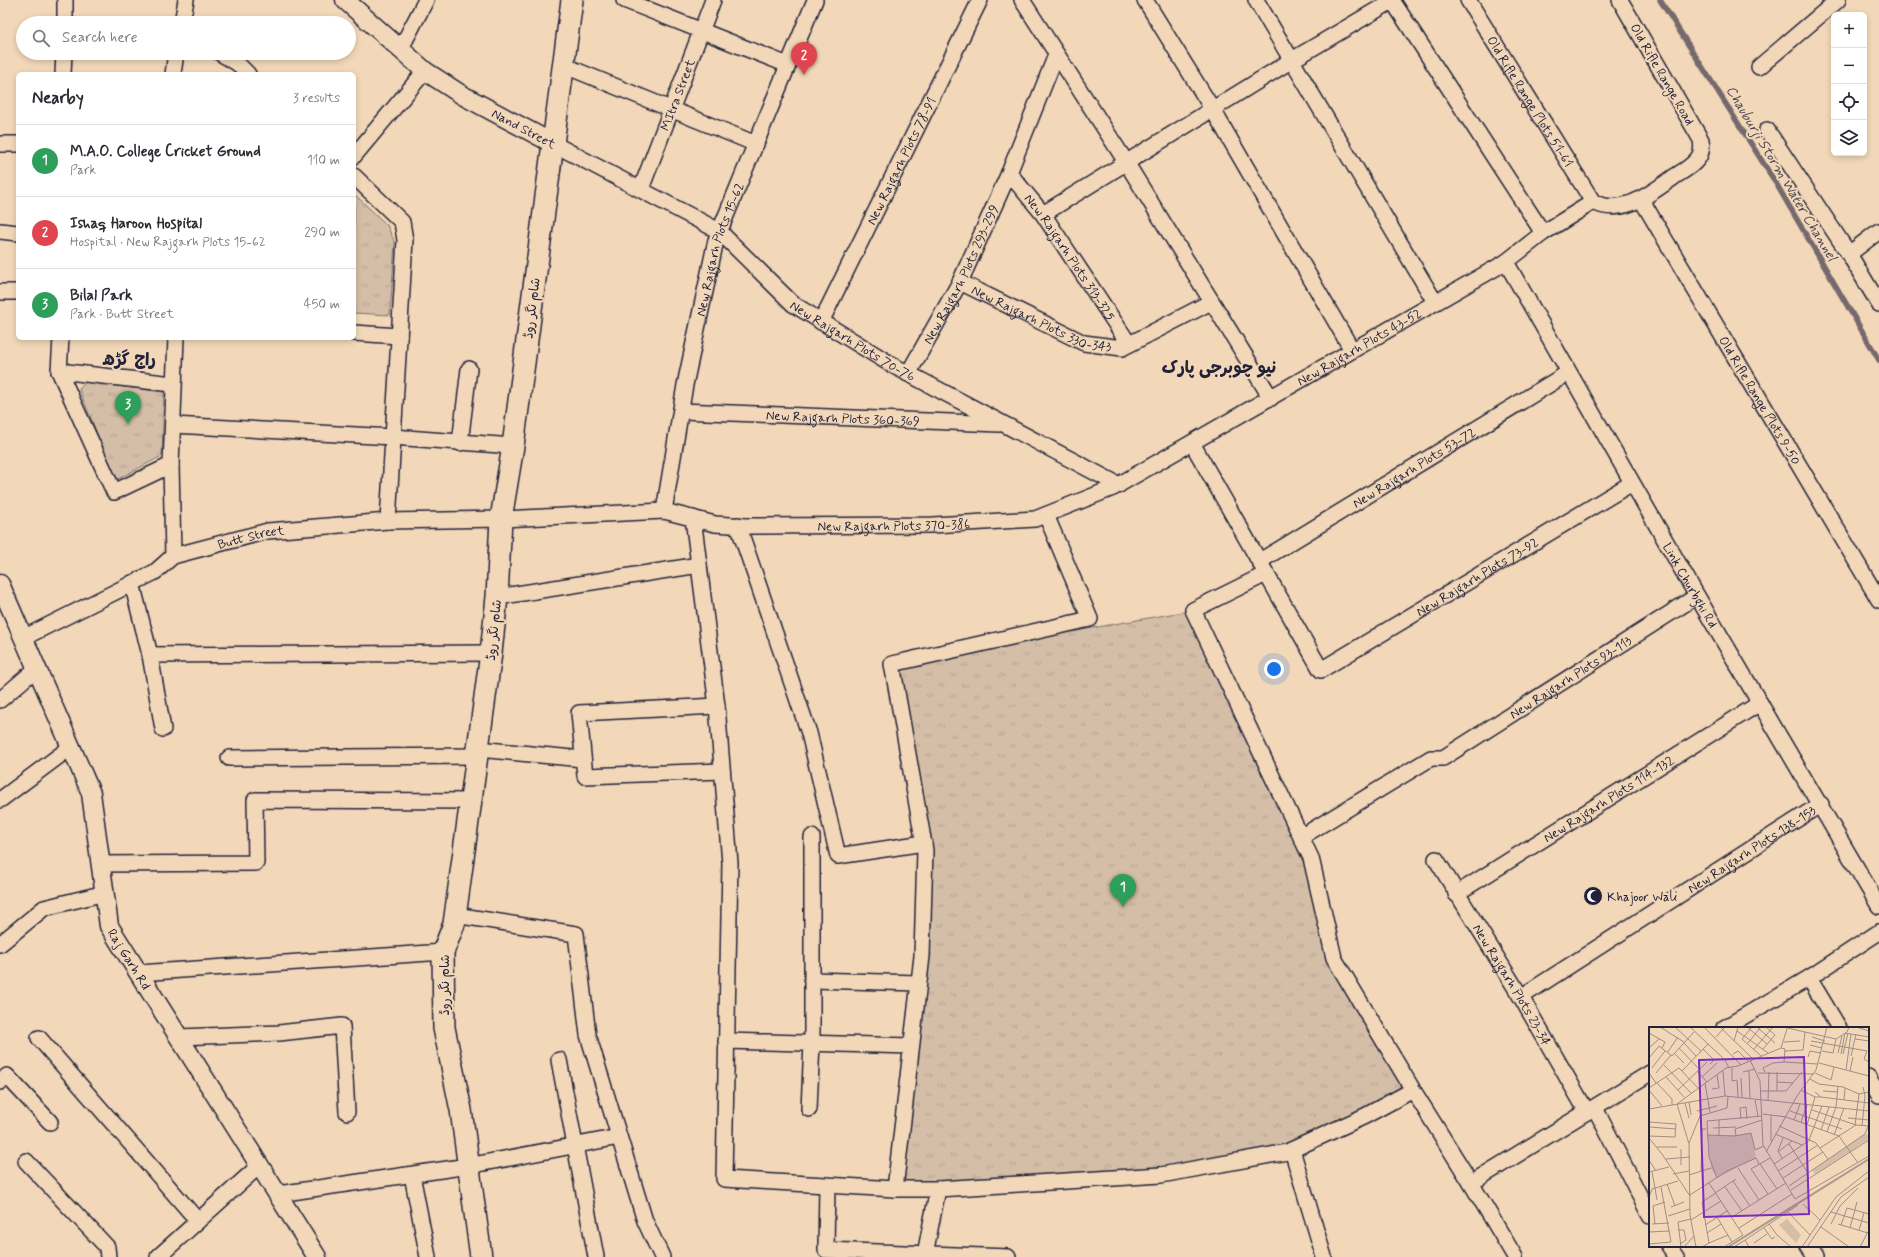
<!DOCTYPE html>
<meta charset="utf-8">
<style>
body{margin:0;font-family:Mynerve,"Playpen Sans Arabic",sans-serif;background:#f7f7f7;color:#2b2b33}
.controls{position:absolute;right:12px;top:12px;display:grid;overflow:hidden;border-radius:6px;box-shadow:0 2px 6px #0003}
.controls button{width:36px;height:36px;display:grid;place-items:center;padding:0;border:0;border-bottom:1px solid #e1e1e2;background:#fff;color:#2b2b33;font:20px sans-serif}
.you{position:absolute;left:1274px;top:669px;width:14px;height:14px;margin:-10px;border:3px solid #fff;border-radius:50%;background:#1a73e8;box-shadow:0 0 0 6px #1a73e833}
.badge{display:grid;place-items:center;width:26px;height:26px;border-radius:50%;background:#22223b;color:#fff;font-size:13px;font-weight:700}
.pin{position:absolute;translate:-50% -33px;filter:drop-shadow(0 1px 2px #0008)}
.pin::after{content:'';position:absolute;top:21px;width:14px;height:12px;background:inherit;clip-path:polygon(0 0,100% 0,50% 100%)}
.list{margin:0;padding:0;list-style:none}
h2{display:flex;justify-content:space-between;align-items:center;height:52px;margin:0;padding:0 16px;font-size:17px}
h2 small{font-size:13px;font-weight:400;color:#7c7c81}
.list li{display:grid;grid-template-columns:26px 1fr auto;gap:12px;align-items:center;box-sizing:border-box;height:72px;padding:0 16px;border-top:1px solid #e1e1e2}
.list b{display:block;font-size:15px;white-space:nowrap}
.list p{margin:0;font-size:13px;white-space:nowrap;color:#7c7c81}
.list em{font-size:13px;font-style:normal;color:#7c7c81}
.icon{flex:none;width:22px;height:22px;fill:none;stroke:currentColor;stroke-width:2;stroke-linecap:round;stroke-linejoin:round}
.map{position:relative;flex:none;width:1879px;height:1257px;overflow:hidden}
.search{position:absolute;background:#fff;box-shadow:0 2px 6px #0003;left:16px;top:16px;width:340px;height:44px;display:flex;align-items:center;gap:10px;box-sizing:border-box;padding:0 14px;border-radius:22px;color:#7c7c81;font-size:15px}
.panel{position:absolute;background:#fff;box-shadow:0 2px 6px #0003;left:16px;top:72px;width:340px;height:268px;border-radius:6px}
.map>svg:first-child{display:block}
.park{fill:url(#park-tufts);stroke:#7b7071}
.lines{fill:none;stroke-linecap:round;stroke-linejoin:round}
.stream{stroke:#74696d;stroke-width:5.5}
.minor-casing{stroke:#22223b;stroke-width:18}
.tertiary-casing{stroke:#22223b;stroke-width:21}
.secondary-casing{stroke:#22223b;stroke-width:24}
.minor{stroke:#f2d8b9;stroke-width:15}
.tertiary{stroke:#f2d8b9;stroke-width:18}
.secondary{stroke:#f2d8b9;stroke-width:21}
.labels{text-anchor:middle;stroke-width:4;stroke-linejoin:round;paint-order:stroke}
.street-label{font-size:13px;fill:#22223b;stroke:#f2d8b9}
.poi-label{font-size:13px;fill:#22223b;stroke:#f2d8b9;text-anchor:start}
.water-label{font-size:14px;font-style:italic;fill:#4b4654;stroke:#f2d8b9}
.district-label{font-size:17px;font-weight:bold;fill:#22223b;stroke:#f2d8b9}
.inset-river{fill:none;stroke:#ab998e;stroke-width:2}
.inset-road{fill:none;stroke:#9f8f87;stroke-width:1}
.view{fill:#7b2cbf;fill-opacity:0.15;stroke:#7b2cbf;stroke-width:2}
.inset-edge{fill:none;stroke:#22223b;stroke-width:2}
</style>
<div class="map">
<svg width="1879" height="1257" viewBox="0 0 1879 1257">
<defs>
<pattern id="park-tufts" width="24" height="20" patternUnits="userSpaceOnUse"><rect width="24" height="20" fill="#d4bea7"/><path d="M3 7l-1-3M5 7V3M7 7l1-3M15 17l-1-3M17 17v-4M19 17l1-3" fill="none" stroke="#b6a391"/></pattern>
</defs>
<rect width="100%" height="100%" fill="#f2d8b9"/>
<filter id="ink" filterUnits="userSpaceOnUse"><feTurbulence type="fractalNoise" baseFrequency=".025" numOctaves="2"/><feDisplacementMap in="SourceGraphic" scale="8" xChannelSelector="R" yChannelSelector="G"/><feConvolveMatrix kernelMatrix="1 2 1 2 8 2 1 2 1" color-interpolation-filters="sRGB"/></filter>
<g filter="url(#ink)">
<g class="park">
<polygon points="354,194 387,225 395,243 390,315 354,313"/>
<polygon points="86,382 164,392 162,456 116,480 79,389"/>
<polygon points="1193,610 1311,858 1334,958 1413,1090 1292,1150 1161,1175 895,1189 922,956 924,843 892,664"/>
</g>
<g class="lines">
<polyline class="stream" points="1660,0 1774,180 1879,360"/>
<g class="minor-casing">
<g id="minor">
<polyline points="624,0 788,65"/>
<polyline points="1022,0 1126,162 1271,398"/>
<polyline points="1145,0 1213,110 1352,350"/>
<polyline points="1256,0 1435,302"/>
<polyline points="1392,0 1543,233"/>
<path id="s1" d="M1468 0 1593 202"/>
<polyline points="65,23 65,0"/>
<polyline points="182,23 186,0"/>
<polyline points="400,50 426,0"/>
<polyline points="220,53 237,63 248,74"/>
<polyline points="563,65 756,144"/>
<polyline points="1759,67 1838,0"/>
<polyline points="63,74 64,53"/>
<polyline points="173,74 176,53"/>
<polyline points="1767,130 1849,254 1879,304"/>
<path id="s2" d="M552 143 719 231 793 304 892 365 1119 485"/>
<polyline points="0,144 18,144"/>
<polyline points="354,156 425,71"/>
<path id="s3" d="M1009 173 1043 214 1129 344"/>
<polyline points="354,176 402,222 405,240 388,521"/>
<path id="s4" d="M641 189 713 0"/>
<path id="s5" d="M1641 199 1879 600"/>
<path d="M1593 202C1623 217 1651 193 1674 177 1683 171 1695 165 1700 155 1702 150 1702 145 1701 140L1620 0"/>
<polyline points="1043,214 1292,60 1392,1"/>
<polyline points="0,231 18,233"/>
<polyline points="1849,254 1879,231"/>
<path id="s6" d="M1506 262 1697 596 1879 906"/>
<path id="s7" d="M960 282 1084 343 1122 348 1211 302"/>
<polyline points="0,292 18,292"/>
<path id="s8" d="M821 322 980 0"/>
<polyline points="354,333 399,336"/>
<polyline points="61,338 59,371 114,492 171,465"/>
<polyline points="59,371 173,384"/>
<path id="s9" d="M908 374 960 282 1009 173 1056 55"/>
<path id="s10" d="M681 411 999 424"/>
<polyline points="173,425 393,437 513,446"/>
<polyline points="460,443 469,369"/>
<path id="s11" d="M1192 443 1321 670 1632 483"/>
<path id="s12" d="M664 511 685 385 716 240 815 0"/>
<polyline points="693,518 717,706 730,863 724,1179 895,1189 938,1189 1161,1175 1287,1152 1365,1116 1413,1090"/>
<polyline points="738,525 809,733 838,856 924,843"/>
<polyline points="173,556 171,465 176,338"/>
<path id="s13" d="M1260 561 1568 373"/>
<polyline points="1266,574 1193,610 1311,858 1334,958 1413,1090 1471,1183 1515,1257"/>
<polyline points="132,583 150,655 163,729"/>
<polyline points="497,597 699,565"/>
<path id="s14" d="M23 638 155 572 173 556 268 531 388 521 501 519 664 511 715 524 746 526 933 525 1035 519 1113 488 1506 262 1543 233 1593 202"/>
<polyline points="150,655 491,653"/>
<polyline points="0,700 36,669"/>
<polyline points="717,706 579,713 585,776 722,771"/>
<polyline points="478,749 583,759"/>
<polyline points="229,758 477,756"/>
<polyline points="0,800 71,747"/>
<path id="s15" d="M1301 837 1431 758H1443L1697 596"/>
<path id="s16" d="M1436 859 1521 997 1587 1112"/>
<polyline points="101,864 256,863 255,800 471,801"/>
<path id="s17" d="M1456 894 1760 703"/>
<polyline points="455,915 576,934 588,1035 645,1221 662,1257"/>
<polyline points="0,944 44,908 105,893"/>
<polyline points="139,973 443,952"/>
<polyline points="1809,978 1839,1028"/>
<polyline points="812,980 918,983"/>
<path id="s18" d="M1521 997 1821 804"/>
<polyline points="1724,1028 1809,978 1879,932"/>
<polyline points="179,1037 279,1033 342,1026 347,1112"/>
<polyline points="39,1038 198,1221"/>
<polyline points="726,1041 911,1046"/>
<polyline points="559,1060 596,1257"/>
<polyline points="1868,1077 1879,1095"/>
<polyline points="0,1082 7,1076 50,1122"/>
<polyline points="1595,1108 1650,1216"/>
<polyline points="809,1109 812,1043 812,837"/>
<polyline points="1292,1150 1324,1257"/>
<polyline points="26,1161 107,1247 108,1257"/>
<polyline points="412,1175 428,1257"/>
<polyline points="1471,1183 1650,1073"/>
<polyline points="827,1185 826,1250 1008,1257"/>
<polyline points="895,1189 922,956 925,850 892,664 1090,619 1046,515"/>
<polyline points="278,1194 468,1166 619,1137"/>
<polyline points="1669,1246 1677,1257"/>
<polyline points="1808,1246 1815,1257"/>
<polyline points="925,1254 938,1189"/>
<polyline points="158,1257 260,1165"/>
</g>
</g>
<g class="tertiary-casing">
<g id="tertiary">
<polyline points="345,0 425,71 462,95 552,143"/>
<path id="s19" d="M0 584 91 793 109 926 317 1257"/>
</g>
</g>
<g class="secondary-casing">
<polyline id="secondary" points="481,1257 461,1110 444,1028 443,952 454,924 491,653 497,597 501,519 513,446 572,0"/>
</g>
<use href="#minor" class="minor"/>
<use href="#tertiary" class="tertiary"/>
<use href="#secondary" class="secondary"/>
</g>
</g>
<defs>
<g id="mosque-disc" transform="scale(1)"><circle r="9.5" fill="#22223b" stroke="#f2d8b9"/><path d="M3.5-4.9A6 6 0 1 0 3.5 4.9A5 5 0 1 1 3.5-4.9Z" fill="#fff"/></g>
</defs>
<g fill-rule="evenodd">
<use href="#mosque-disc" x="1593" y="896"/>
</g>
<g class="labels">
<g class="street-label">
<text transform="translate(1663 74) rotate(60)" y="5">Old Rifle Range Road</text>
<text dy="5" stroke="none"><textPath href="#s4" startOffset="101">MItra Street</textPath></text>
<text dy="5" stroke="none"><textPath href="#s1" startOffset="119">Old Rifle Range Plots 51-61</textPath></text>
<text transform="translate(524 128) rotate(28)" y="5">Nand Street</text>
<text dy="5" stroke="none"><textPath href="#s8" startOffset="180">New Rajgarh Plots 78-91</textPath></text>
<text dy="5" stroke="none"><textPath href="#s12" startOffset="268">New Rajgarh Plots 15-62</textPath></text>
<text dy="5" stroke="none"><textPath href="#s3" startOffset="104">New Rajgarh Plots 313-325</textPath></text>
<text dy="5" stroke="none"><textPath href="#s9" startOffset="113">New Rajgarh Plots 293-299</textPath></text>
<text transform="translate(531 308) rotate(-83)" y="5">شام نگر روڈ</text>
<text dy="5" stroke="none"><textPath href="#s7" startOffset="90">New Rajgarh Plots 330-343</textPath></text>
<text dy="5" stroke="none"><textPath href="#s2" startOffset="363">New Rajgarh Plots 70-76</textPath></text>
<text dy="5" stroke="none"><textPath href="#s14" startOffset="1407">New Rajgarh Plots 43-52</textPath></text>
<text dy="5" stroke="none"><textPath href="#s5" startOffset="234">Old Rifle Range Plots 9-50</textPath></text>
<text dy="5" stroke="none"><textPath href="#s10" startOffset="162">New Rajgarh Plots 360-369</textPath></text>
<text dy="5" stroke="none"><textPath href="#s13" startOffset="180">New Rajgarh Plots 53-72</textPath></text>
<text dy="5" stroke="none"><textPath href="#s14" startOffset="898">New Rajgarh Plots 370-386</textPath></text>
<text dy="5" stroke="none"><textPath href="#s14" startOffset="252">Butt Street</textPath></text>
<text dy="5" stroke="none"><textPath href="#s11" startOffset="443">New Rajgarh Plots 73-92</textPath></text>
<text dy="5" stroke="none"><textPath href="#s6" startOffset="372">Link Churbghi Rd</textPath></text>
<text transform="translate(493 630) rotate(-84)" y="5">شام نگر روڈ</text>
<text dy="5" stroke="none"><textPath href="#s15" startOffset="315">New Rajgarh Plots 93-113</textPath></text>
<text dy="5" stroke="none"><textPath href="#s17" startOffset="180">New Rajgarh Plots 114-132</textPath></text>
<text dy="5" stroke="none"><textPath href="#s18" startOffset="274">New Rajgarh Plots 138-153</textPath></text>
<text dy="5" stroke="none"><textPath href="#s19" startOffset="401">Raj Garh Rd</textPath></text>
<text transform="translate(444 985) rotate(-90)" y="5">شام نگر روڈ</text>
<text dy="5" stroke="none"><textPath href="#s16" startOffset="147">New Rajgarh Plots 23-34</textPath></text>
</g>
<g class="poi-label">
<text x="1607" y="901">Khajoor Wali</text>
</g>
<g class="water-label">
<text transform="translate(1782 173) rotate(59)" y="5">Chauburji Storm Water Channel</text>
</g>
<g class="district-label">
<text x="129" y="365">راج گڑھ</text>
<text x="1219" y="373">نیو چوبرجی پارک</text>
</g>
</g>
<g transform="translate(1649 1027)">
<rect width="220" height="220" fill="#f2d8b9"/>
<path d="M102 106 107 131 68 151 62 141 58 108 77 109ZM216 107 220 108V112L166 147 163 143ZM138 192 152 208 147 216 130 198Z" fill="#d4bea7"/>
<path class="inset-river" d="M79 220 220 132"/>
<path class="inset-road" d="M11 0 35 15M26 0 52 24M41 0 76 33 80 41M55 0 92 38M71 0 104 32M98 0 118 17M103 0 93 12 112 29M108 0 126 16M134 0 187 12 198 5 200 0M207 0 220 4M88 4 119 26M0 6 16 15 13 21M67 10 76 0M163 10 176 14M206 12 220 14M85 14 89 0M162 14 218 24 215 32 220 35M135 15 151 14M35 16 47 29M99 16 112 0M161 18 173 21M0 21 10 12M30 21 50 42M132 21 136 22 135 35 169 37M54 22 65 33 61 37M105 22 124 0M114 22 126 8 117 0M136 24 154 23 156 5M173 24 184 26 187 12M18 26 29 10M25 26 35 36M189 26 193 9M84 27 89 24 99 34M192 27 196 6 220 10M194 27 199 6M202 29 207 7M159 30 161 24 172 26M0 31 10 19 23 29 45 5M101 33 111 54 114 118 146 172 220 129M170 36 220 49M15 38 42 66M3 41 16 24M83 41V54L88 53 89 70M197 43 202 7M33 44 59 17M48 44 58 55M74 44 76 69M100 44 101 71M201 44 204 30M94 45 106 42M116 45 114 41 124 36 135 35M0 46 7 56M7 46 22 28M109 46 165 47M166 46 182 53 185 40M17 50 35 70M53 50 68 36M92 51 93 70M161 52 170 57 194 60 210 67 220 65M128 55 144 56M8 56 23 72V78M56 56 61 85M0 61 30 41 49 61M63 62 70 61 68 48M0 63 13 79M29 63 58 35M152 63 166 70H172M112 64H137L153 45M128 64V45M174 64 189 65M166 65 172 70 220 76M106 73 109 89M195 73 196 61M119 74 120 45M40 75 42 88M36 76 40 91M28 77 77 41 89 39 132 21 138 2M28 77 40 117 41 188 47 220M0 82 76 69 220 84M163 83 207 98M48 84 68 79M141 84 193 102M114 87 137 90 190 109 209 136M199 91 220 93M92 92 91 81 97 80 98 92M70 93V109M145 93 151 77M0 95 27 97 26 110 0 109M152 95 158 78M158 98 166 70M206 98 210 67M130 99 167 116 179 132M213 99 216 69 214 60M0 100 27 102M64 101 87 100M172 103 180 80M178 105 187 80 189 59M126 107 153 118M58 108 86 109 102 106 106 123 115 119M185 108 195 81M87 109 86 102 113 93M0 111 13 127 41 169M160 113 173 79M122 114V88M40 116 51 89 78 81 79 70M140 117 159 146M8 120H28M171 121 207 98 220 99M32 122V138M117 125 148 69 167 43 178 0M129 125 143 114M133 131 129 124 134 111M17 132 41 130M0 133 7 144M111 137 128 162M125 137 161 113M89 141 110 173M52 144 53 102H57M129 144 169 118M0 145 20 140M3 145 6 161M24 147 40 144M40 148 62 141M68 151 60 130 58 94 113 89M134 151 174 125M84 154 101 179M60 156 94 208 75 220M18 157 26 179M140 159 216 107 220 97M76 160 93 184M6 161 8 173M142 163 220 113M66 166 87 152M119 167 102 142 121 131M41 168 78 144 107 131 110 137M0 170 3 162 29 154M154 177 171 193M22 180 35 175M139 185 161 208M182 185 220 196M19 189 41 182M68 190 83 215M83 190 137 156M42 193 72 174M3 197 20 196M6 197 4 179 16 175M120 197 128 208 142 220M182 197 191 179 209 161M189 197 219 206M56 198 78 184M192 198 198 181 220 187M172 200 200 220M90 201 143 167M115 201 123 212 126 210M201 201 208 175M29 203H35L37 213 31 217M210 203 215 186M0 205 21 204M58 206 72 197M60 216 79 208M105 216 118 207M0 217 22 215 12 160M32 220 29 195 42 192M35 220 45 209M53 220 60 216 53 175 67 166M85 220 96 213M100 220 96 213 149 178M153 220 187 170 220 144M158 220 192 170 220 150M211 220 220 203"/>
<path class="view" d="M155 30 160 187 55 190 50 33Z"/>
<rect width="220" height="220" class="inset-edge"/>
</g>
</svg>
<div class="controls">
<button>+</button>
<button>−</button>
<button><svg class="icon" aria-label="locate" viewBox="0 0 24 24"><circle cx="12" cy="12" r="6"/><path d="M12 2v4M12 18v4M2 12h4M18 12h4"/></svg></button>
<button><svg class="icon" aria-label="layers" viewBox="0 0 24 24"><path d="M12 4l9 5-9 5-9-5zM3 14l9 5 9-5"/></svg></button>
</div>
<div class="you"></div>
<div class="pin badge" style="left:1123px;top:907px;background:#2e9e5b">1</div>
<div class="pin badge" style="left:804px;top:75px;background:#e0444e">2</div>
<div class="pin badge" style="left:128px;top:424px;background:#2e9e5b">3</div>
<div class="search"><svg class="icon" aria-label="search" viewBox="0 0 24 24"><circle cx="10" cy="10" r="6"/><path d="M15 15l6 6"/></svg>Search here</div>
<section class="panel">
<h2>Nearby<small>3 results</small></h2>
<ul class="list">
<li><span class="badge" style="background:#2e9e5b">1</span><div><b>M.A.O. College Cricket Ground</b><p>Park</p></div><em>110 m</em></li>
<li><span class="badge" style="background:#e0444e">2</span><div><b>Ishaq Haroon Hospital</b><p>Hospital · New Rajgarh Plots 15-62</p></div><em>290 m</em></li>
<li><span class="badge" style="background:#2e9e5b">3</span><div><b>Bilal Park</b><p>Park · Butt Street</p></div><em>450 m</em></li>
</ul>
</section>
</div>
